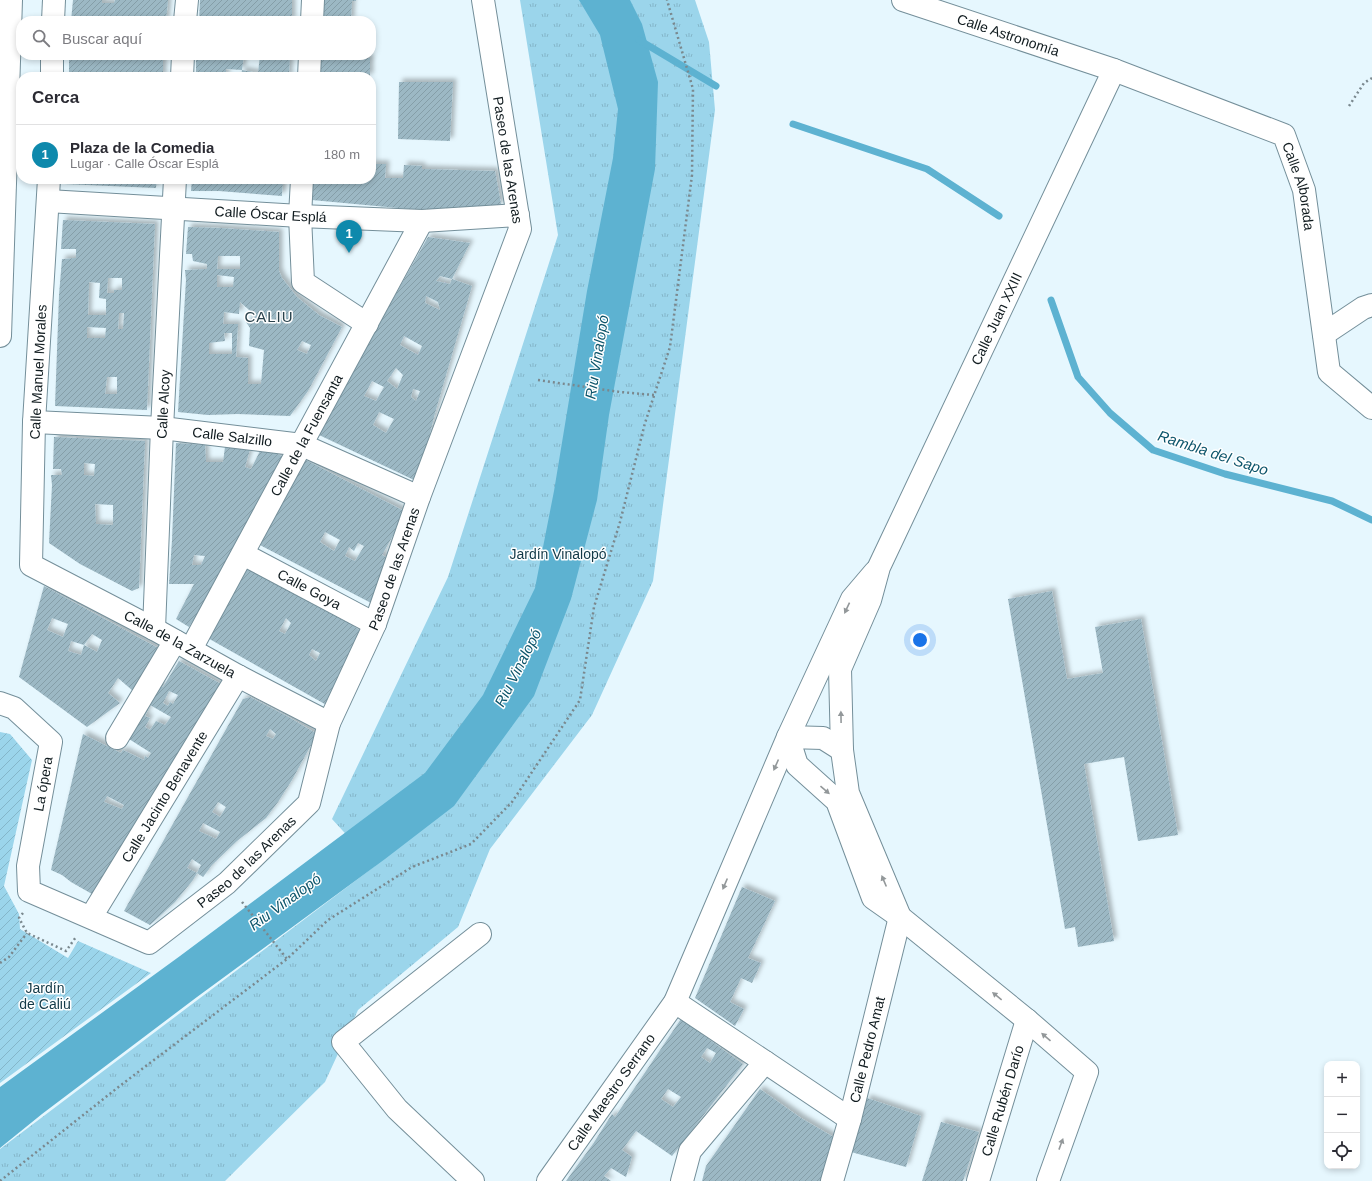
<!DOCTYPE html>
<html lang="es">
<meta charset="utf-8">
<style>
body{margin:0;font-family:Helvetica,sans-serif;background:#f2f2f3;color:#2b2b33}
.controls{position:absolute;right:12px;bottom:12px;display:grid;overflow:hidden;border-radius:8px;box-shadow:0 2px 6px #0003}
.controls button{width:36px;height:36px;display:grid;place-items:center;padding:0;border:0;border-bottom:1px solid #e1e1e2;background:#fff;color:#2b2b33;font:20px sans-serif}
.you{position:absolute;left:920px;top:640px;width:14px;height:14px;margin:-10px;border:3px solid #fff;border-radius:50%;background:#1a73e8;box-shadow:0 0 0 6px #1a73e833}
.badge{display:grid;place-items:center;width:26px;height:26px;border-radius:50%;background:#0e89ac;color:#fff;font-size:13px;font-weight:700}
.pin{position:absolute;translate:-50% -33px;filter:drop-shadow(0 1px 2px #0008)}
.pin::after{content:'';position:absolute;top:21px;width:14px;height:12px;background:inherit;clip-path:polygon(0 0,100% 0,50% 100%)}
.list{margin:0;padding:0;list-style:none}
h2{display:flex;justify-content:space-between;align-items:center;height:52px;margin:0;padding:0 16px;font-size:17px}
h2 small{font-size:13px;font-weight:400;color:#7c7c81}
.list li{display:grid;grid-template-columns:26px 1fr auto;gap:12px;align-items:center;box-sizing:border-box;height:60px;padding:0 16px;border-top:1px solid #e1e1e2}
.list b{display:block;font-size:15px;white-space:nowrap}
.list p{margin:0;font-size:13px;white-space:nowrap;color:#7c7c81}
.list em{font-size:13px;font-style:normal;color:#7c7c81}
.icon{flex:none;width:22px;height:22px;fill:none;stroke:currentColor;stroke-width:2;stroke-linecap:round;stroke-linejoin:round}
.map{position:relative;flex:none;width:1372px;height:1181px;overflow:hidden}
.search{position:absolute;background:#fff;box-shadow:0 2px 6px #0003;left:16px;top:16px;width:360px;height:44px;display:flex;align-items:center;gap:10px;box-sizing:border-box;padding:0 14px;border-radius:16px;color:#7c7c81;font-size:15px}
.panel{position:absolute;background:#fff;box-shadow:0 2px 6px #0003;left:16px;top:72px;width:360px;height:112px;border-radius:16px}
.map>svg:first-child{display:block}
.park{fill:url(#park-tufts)}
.garden{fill:url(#garden-furrows)}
.water{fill:#5db2d1}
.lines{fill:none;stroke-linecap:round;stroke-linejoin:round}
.stream{stroke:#5db2d1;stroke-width:7}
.building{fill:url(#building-hatch);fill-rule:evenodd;filter:url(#shadow)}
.minor-casing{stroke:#748f9a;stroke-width:24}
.path{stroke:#7a888e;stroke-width:2.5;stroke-dasharray:2 3;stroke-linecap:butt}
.minor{stroke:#fff;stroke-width:22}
.oneway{fill:#93989a}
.labels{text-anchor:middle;stroke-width:3;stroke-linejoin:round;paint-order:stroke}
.street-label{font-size:14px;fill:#101b1f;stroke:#fff}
.park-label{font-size:14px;fill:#123947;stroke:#fff}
.neighbourhood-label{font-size:15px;letter-spacing:1px;fill:#29424c;stroke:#fff}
.water-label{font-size:15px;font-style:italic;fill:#0d556b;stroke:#fff}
</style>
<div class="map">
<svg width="1372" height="1181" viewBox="0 0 1372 1181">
<defs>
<pattern id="park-tufts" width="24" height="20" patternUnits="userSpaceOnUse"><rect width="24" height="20" fill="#9bd5eb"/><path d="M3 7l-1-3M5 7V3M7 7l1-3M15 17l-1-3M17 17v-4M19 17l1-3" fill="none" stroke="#84b6c9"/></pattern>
<pattern id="garden-furrows" width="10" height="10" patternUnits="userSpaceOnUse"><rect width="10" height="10" fill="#9bd5eb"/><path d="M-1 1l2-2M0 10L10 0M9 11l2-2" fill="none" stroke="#84b6c9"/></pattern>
<pattern id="building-hatch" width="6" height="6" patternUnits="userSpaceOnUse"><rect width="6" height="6" fill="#9cb8c4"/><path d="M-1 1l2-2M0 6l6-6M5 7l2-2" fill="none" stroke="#859ea8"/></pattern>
<filter id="shadow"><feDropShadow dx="3.5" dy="-3.5" stdDeviation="2" flood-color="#0004"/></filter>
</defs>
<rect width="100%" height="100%" fill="#e6f7fe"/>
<polygon class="park" points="520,0 695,0 709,42 715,110 653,581 592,715 490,849 458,927 358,1010 325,1082 225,1181 0,1181 0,1149 375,866 332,819 448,577 558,235"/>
<polygon class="garden" points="0,732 10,734 32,760 4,886 19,914 20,929 68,958 78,941 151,973 0,1083"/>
<polygon class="water" points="579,0 630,0 642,24 658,82 655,169 609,415 597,500 571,599 534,696 454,806 385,859 197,997 42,1114 0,1148 0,1087 180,956 425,773 483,695 535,588 554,491 587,291 613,158 618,109 600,35"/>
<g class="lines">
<g class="stream">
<polyline points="639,40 716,86"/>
<polyline points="793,124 927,169 999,216"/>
<polyline points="1051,300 1078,377 1110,413 1153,450 1225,474 1332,501 1372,520"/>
</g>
</g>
<g class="building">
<polygon points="73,0 102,0 102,3 114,3 115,0 168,0 166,21 71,21"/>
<polygon points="200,0 292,0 292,21 199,21"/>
<polygon points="322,0 356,0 356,1 352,1 351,21 321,21"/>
<rect x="69" y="55" width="94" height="22"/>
<polygon points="196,55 244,55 242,70 226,69 226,77 196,77"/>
<polygon points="260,55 290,55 289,77 241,77 242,70 258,73"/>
<polygon points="319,55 350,55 350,58 370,58 370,77 318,77"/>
<polygon points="399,82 453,82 450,141 398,139"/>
<polygon points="371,164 386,164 385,178 403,178 404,165 422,166 422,169 495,171 501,204 488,213 419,210 312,200 312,179 371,179"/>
<polygon points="64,179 157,179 156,188 64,184"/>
<polygon points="192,179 283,179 282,196 219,191 191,191"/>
<path d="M63 220 155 224 147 410 55 406 59 295 62 259 76 258V249H61ZM108 278H122V290H114V293H107ZM89 282 100 283 99 298 106 299V315H88ZM119 313H124L123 329H118ZM87 327 106 328 105 338H87ZM107 377H117V394H105Z"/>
<path d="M188 227 220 228 279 232V271L282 278 297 297 319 315 342 327 308 391 290 416 237 414 208 415 178 412 186 280 185 270 207 269V264L193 261 192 254H186ZM218 256H240V269H217ZM217 275 234 277 233 287H217ZM240 302 256 316 246 322 250 328 249 346 264 350 261 384H248V358L236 357 238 324H223L224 312 239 314ZM224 333H232V354H209V343L225 341ZM302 341 311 345 307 354 297 350Z"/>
<path d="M428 237 470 243 452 279 440 276 436 281 450 284 452 279 472 286 435 413 424 458 414 480 317 434ZM426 296 438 302 440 310 425 303ZM404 336 422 346 418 355 400 345ZM396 368 403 375 397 389 387 381ZM372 381 384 387 376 401 364 396ZM413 389 420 391 416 401 411 397ZM379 412 394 419 386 433 373 425Z"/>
<path d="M54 437 145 441 139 588 132 591 80 564 49 543 52 485 51 475H62L61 469H53ZM84 463 95 464 94 476 84 475ZM95 504 113 505V525L96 524Z"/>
<path d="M176 443 205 445 206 462H223L225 447 251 446 245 467 251 469 262 447 284 457 210 592 189 627 176 619 194 584H169L172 540ZM194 555 205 556 201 565H192Z"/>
<path d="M306 460 406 512 382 555 388 558 373 604 258 544ZM325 532 340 540 334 551 320 542ZM358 543 364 546 355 561 345 556 349 547 354 551Z"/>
<path d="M246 567 350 623 363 633 330 707 206 637ZM286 618 291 623 285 634 279 631ZM312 649 320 653 316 661 309 655Z"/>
<path d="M44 586 158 648 133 691 118 678 108 693 120 703 87 727 19 677ZM52 618 68 624 63 637 47 630ZM92 634 102 640 97 652 84 645 81 655 68 651 71 641 84 645Z"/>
<polygon points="1052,591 1067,679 1103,673 1095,627 1141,619 1178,835 1138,841 1124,757 1084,764 1114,941 1078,947 1075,927 1065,929 1008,599"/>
<path d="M179 661 221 684 99 898 71 882 62 875 51 870 83 734 121 753 123 750 144 760 145 756 148 758 151 753 129 739 153 682 163 687ZM169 691 178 695 173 704 170 702 168 706 163 703ZM150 705 171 717 165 725 156 721 150 730 145 727 150 718 145 716ZM107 796 124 805 122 809 104 802Z"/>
<path d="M250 697 287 716 317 734 292 780 278 802 266 818 237 841 212 865 203 877 197 873 201 865 192 859 187 868 197 873 193 880 175 902 150 925 124 911 243 699ZM270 729 276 734 273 739 266 736ZM218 802 226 807 220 817 212 812ZM203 823 220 832 216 839 199 831Z"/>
<polygon points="742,887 775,901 748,958 761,963 752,983 741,978 730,1002 744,1009 735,1026 695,998"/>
<path d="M681 1019 743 1064 672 1156 636 1131 622 1150 632 1157 626 1177 611 1168 604 1176 611 1181H566L593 1144 612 1114 615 1117ZM707 1048 716 1053 710 1063 701 1057ZM668 1089 681 1097 673 1107 661 1099Z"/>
<polygon points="760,1089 801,1118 837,1139 825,1181 702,1181 706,1166"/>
<polygon points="867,1098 921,1116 906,1167 851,1152"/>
<polygon points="941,1122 979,1132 963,1181 922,1181"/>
</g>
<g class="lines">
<g class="minor-casing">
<g id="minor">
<path id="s1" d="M903 0 1114 70 1284 135 1304 190 1329 372 1372 408"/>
<polyline points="53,21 54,0"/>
<polyline points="185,21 187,0"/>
<polyline points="312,21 313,0"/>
<polyline points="52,77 52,55"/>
<polyline points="182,77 183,55"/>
<polyline points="309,77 310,55"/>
<path id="s2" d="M49 179 34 422 31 565 154 629 238 676 329 723"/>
<polyline points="302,179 300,216 303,282 367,324"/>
<path id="s3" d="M48 201 300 216 422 221 518 215"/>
<polyline points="1324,334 1363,308 1372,305"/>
<polyline points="0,336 11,0"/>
<path id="s4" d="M34 422 162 428 302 445 419 497"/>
<path id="s5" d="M243 554 375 624"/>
<path id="s6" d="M154 629 162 428 175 179"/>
<path id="s7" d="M191 649 422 221"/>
<path id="s8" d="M0 703 14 708 51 742 28 866 29 891 149 943 227 883 309 803 329 723 375 624 419 497 520 229 483 0"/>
<polyline points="117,738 175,641"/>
<polyline points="842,750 823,738 788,737 797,765 837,801 873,898 900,917 1027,1020 1087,1072 1048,1181"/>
<path id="s9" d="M91 917 238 676"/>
<path id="s10" d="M900 917 848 793 842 750 840 669 870 600 879 567 1114 70"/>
<polyline points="675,1002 765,1062"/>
<polyline points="473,1181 397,1109 343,1042 480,934"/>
<path id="s11" d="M548 1181 675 1002 788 737 852 599 875 572"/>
<polyline points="682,1181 690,1151 765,1062 850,1119"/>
<path id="s12" d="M832 1181 850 1119 900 917"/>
<path id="s13" d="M978 1181 1027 1020"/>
</g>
</g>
<g class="path">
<polyline points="1349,106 1364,83 1372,78"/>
<polyline points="538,380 620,392 654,395"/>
<polyline points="242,902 287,959"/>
<polyline points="23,913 19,918 27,933 66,951 76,937"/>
<polyline points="0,963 9,957 27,933"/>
<polyline points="0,1181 121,1085 287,959 328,920 412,867 471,844 512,802 580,700 594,607 620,522 645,423 670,347 692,175 693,89 667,0"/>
</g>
<use href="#minor" class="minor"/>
</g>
<defs><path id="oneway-solid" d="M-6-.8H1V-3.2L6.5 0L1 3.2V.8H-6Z"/></defs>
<g class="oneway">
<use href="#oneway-solid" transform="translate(847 608) rotate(115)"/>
<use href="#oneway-solid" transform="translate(841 717) rotate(-91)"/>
<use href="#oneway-solid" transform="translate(776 765) rotate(114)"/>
<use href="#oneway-solid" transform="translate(825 790) rotate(41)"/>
<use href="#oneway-solid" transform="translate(884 881) rotate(-113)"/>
<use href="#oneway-solid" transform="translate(725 884) rotate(113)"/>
<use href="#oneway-solid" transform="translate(997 996) rotate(-141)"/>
<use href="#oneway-solid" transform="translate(1046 1037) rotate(-139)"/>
<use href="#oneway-solid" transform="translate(1061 1144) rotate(-70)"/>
</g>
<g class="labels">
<g class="street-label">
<text dy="5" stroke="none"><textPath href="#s1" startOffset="111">Calle Astronomía</textPath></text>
<text transform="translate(508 160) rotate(81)" y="5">Paseo de las Arenas</text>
<text dy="5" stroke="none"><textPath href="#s1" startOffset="458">Calle Alborada</textPath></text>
<text dy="5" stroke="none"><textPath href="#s3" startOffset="223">Calle Óscar Esplá</textPath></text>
<text dy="5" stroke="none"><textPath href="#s10" startOffset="643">Calle Juan XXIII</textPath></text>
<text transform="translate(38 372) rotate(-87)" y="5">Calle Manuel Morales</text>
<text dy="5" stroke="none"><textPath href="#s6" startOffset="225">Calle Alcoy</textPath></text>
<text dy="5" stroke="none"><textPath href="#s7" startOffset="243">Calle de la Fuensanta</textPath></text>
<text dy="5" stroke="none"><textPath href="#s4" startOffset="199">Calle Salzillo</textPath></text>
<text dy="5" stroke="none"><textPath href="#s8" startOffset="810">Paseo de las Arenas</textPath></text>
<text dy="5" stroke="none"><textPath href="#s5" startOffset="75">Calle Goya</textPath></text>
<text dy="5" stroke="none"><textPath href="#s2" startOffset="555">Calle de la Zarzuela</textPath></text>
<text transform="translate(43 784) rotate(-80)" y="5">La ópera</text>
<text dy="5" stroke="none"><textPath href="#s9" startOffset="141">Calle Jacinto Benavente</textPath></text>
<text dy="5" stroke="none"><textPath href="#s8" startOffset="474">Paseo de las Arenas</textPath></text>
<text dy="5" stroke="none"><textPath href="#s12" startOffset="136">Calle Pedro Amat</textPath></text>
<text dy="5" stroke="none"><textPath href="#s11" startOffset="109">Calle Maestro Serrano</textPath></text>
<text dy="5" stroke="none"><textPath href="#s13" startOffset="84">Calle Rubén Darío</textPath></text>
</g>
<g class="park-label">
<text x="558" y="559">Jardín Vinalopó</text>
<text x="45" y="993">Jardín<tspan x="45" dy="16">de Caliú</tspan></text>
</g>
<g class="neighbourhood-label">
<text x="269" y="322">CALIU</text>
</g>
<g class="water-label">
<text transform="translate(597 357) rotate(-81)" y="5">Riu Vinalopó</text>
<text transform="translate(1213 453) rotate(18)" y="5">Rambla del Sapo</text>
<text transform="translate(518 668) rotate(-63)" y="5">Riu Vinalopó</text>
<text transform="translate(285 902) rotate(-36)" y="5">Riu Vinalopó</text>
</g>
</g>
</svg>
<div class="controls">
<button>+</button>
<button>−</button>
<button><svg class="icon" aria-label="locate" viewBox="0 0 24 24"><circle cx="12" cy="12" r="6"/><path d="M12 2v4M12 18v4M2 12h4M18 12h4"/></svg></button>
</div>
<div class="you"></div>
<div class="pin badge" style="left:349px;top:253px">1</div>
<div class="search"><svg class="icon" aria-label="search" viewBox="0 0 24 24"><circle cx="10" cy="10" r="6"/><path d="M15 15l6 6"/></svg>Buscar aquí</div>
<section class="panel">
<h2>Cerca<small></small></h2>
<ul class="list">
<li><span class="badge">1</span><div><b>Plaza de la Comedia</b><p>Lugar · Calle Óscar Esplá</p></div><em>180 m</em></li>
</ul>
</section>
</div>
